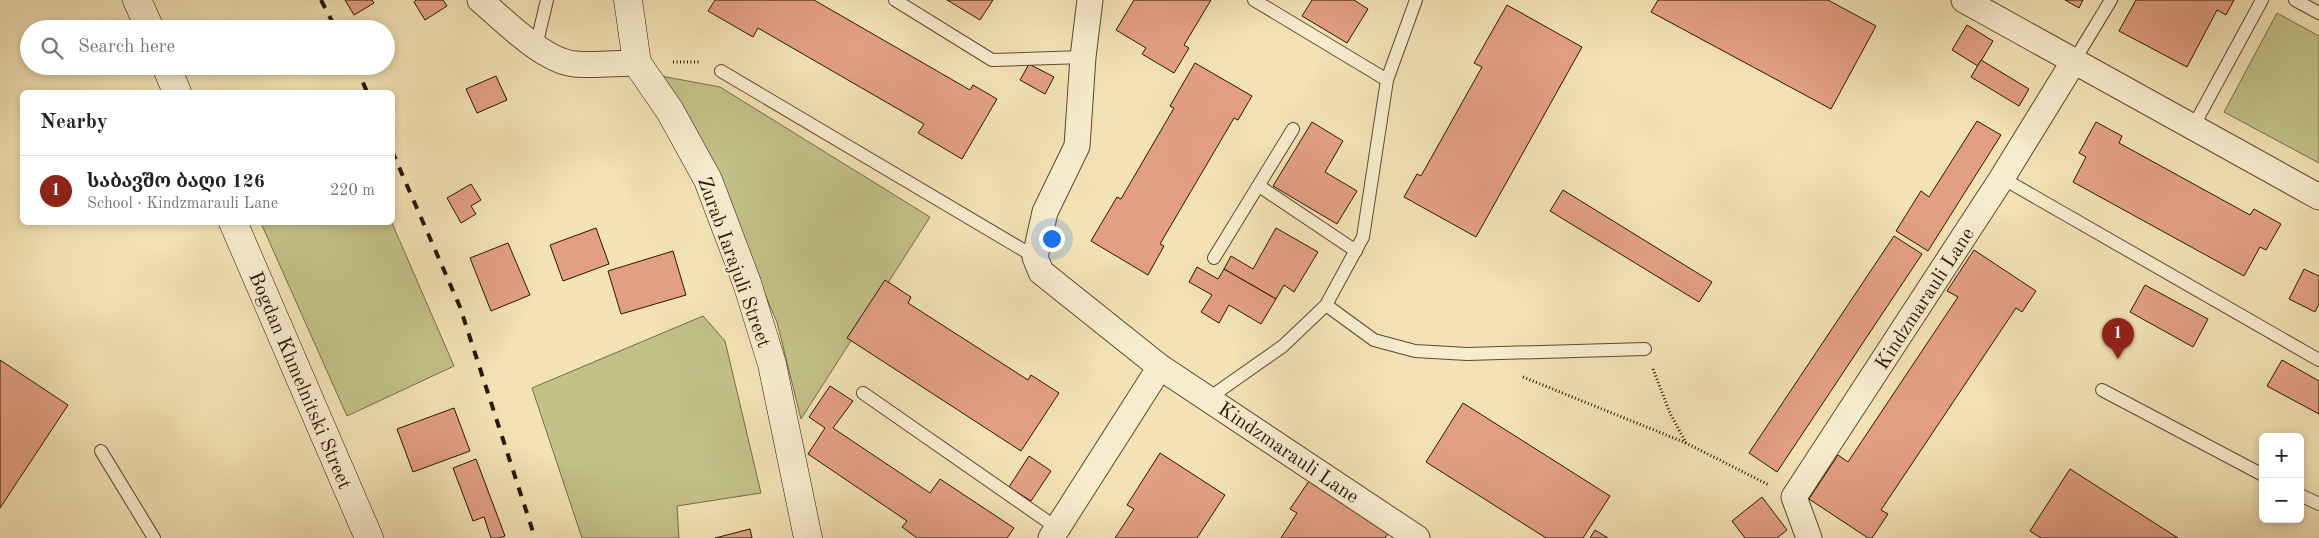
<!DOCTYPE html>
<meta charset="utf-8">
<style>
body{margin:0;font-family:"Old Standard TT","Noto Serif Georgian",serif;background:#f6f6f6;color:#202124}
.controls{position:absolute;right:15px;bottom:15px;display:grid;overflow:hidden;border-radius:8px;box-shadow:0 2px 8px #0003}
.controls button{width:45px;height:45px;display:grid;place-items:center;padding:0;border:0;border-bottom:1px solid #e0e0e0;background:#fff;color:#202124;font:25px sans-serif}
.you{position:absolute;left:1051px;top:238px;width:18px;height:18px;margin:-12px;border:4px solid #fff;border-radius:50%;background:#1a73e8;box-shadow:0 0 0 8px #1a73e833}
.badge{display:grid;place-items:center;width:32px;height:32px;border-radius:50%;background:#8f2418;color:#fff;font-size:16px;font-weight:700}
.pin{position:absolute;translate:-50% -41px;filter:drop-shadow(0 1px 2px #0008)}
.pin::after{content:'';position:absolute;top:26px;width:18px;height:15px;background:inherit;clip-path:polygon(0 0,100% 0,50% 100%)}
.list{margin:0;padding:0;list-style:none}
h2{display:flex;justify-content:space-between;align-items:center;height:65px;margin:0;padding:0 20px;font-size:21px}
h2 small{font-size:16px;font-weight:400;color:#757577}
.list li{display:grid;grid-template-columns:32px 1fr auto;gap:15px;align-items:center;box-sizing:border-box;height:70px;padding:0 20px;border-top:1px solid #e0e0e0}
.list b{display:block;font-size:19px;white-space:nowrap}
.list p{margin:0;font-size:16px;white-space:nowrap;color:#757577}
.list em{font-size:16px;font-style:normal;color:#757577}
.icon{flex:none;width:28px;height:28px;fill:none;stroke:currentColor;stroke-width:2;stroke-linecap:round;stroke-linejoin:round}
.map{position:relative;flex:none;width:2319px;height:538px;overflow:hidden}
.search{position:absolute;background:#fff;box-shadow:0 2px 8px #0003;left:20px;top:20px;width:375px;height:55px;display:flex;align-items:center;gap:12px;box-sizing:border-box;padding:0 18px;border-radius:28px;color:#757577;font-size:19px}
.panel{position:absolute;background:#fff;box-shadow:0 2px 8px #0003;left:20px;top:90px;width:375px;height:135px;border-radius:8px}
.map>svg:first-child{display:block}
.green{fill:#c2c188;stroke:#766c45}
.building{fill:#e39f84;stroke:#2a1602}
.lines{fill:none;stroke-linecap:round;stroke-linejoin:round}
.lane-casing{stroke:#5c492e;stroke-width:14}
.street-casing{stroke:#5c492e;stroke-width:27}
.secondary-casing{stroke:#2a1602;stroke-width:29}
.path{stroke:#2a1602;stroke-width:3;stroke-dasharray:1 2.5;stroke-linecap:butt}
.lane{stroke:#f7ecce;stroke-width:12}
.street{stroke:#f7ecce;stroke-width:25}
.secondary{stroke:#f7ecce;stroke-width:28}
.rail{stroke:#2a1602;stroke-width:4;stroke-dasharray:9 9;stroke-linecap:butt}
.labels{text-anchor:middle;stroke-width:5;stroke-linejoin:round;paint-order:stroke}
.street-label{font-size:20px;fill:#2a1602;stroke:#f7ecce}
</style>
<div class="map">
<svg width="2319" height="538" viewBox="0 0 2319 538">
<rect width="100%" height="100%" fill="#f2e2b4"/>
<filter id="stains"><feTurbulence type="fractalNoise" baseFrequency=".004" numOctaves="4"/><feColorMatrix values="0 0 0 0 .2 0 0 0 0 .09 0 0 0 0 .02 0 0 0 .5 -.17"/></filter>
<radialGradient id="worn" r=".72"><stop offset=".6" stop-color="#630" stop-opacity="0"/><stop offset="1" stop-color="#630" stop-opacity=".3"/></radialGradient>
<g class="green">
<polygon points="2277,13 2319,36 2319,163 2224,112"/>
<polygon points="661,76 720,87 930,217 801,419 777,322 728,210"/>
<polygon points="261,223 392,223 454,366 347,416"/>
<polygon points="703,316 725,341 761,493 677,506 679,538 582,538 532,388"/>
</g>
<g class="building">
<polygon points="345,0 372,0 374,3 354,15"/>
<polygon points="416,0 443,0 447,6 425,20 414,2"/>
<polygon points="715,0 814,0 970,90 973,85 997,99 962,159 918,133 924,124 758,28 753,37 708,11"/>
<polygon points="947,0 993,0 980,20"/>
<polygon points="1134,0 1211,0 1184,45 1189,48 1174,73 1142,54 1146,48 1116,30"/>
<polygon points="1312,0 1354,0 1368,9 1347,43 1302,16"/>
<polygon points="1658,0 1828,0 1876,26 1831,109 1651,12"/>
<polygon points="2065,0 2083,0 2079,8"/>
<polygon points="2136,0 2234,0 2226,15 2217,10 2187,67 2119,31"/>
<polygon points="1507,5 1582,47 1476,237 1404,197 1417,174 1421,176 1482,67 1474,63"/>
<polygon points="1967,25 1993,41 1978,66 1952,50"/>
<polygon points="1981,60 2029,89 2019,106 1971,77"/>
<polygon points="1195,63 1252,96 1238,120 1234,118 1160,244 1164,246 1148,275 1091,241 1117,197 1121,199 1174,108 1170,106"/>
<polygon points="1029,64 1054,77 1045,94 1020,80"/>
<polygon points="496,76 507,100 477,113 466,89"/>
<polygon points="1977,121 2001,135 1928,251 1896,231 1921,191 1929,197"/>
<polygon points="1312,122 1343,141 1325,172 1357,191 1337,224 1273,186"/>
<polygon points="2096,122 2122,136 2119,143 2250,215 2254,209 2281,224 2266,250 2260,247 2244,276 2073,182 2086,157 2079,153"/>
<polygon points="471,184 481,200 471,206 476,214 461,223 447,198"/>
<polygon points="1563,190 1712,282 1699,302 1550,211"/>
<polygon points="596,228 609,264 563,281 550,245"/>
<polygon points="1276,228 1318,252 1294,292 1284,285 1276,299 1224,269 1231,256 1253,269"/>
<polygon points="1894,236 1922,254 1777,472 1749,453"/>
<polygon points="508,243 530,295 491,311 470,258"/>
<polygon points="1974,250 2036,291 2022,312 2016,308 1881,510 1888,514 1872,538 1868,538 1809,499 1838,455 1848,462 1958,297 1947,291"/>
<polygon points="673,251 686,295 621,314 608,271"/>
<polygon points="1197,267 1218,279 1224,269 1276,299 1261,324 1229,305 1219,323 1201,312 1212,295 1189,282"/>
<polygon points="2304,269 2319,276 2319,304 2315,312 2289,299"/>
<polygon points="885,280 911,297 908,303 1028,380 1031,375 1059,393 1021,451 847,338"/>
<polygon points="2145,285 2208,319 2193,347 2130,312"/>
<polygon points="0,360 68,405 0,508"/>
<polygon points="2282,360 2319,381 2319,414 2267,386"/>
<polygon points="830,386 853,401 833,428 930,493 940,479 1014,528 1007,538 917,538 902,527 907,521 808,454 825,428 809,417"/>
<polygon points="1463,403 1610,496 1583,538 1546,538 1426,462"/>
<polygon points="454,408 470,451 413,472 397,429"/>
<polygon points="1160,453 1225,495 1197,538 1115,538 1134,509 1127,505"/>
<polygon points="1029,456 1051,471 1031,501 1009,487"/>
<polygon points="476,459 505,536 499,538 491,538 484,517 473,521 453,468"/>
<polygon points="2070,469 2178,538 2041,538 2030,531"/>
<polygon points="1309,481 1388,534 1385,538 1281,538 1297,513 1290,509"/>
<polygon points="1762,497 1787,530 1777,538 1745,538 1732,521"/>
<polygon points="750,529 752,538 715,538"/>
<polygon points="1595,530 1608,538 1590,538"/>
</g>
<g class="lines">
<g class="lane-casing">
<g id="lane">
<polyline points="895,0 992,60 1083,57"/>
<polyline points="1254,0 1387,80"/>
<polyline points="2295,0 2319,13"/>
<polyline points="536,46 547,0"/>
<polyline points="2074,61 2111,0"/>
<polyline points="721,71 1035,257"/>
<polyline points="2193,127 2262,0"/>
<polyline points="2002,178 2319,360"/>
<polyline points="1259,186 1356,251"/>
<polyline points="1214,258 1293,129"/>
<polyline points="1326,305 1374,340 1415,351 1467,354 1645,349"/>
<polyline points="2102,390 2263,475"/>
<polyline points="863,393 1057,528"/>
<polyline points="1209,398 1283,346 1326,305 1363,237 1387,80 1416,0"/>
<polyline points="101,451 154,538"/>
<polyline points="2300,495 2319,504"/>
</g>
</g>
<g class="street-casing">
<g id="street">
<path d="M480 0C504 20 543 61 575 64 595 66 617 63 637 63"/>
<polyline points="1090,0 1083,57 1077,146 1045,212 1035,257 1041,272 1160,367 1417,538"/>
<polyline points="1964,0 2319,197"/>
<polyline points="1051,538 1160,367"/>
<polyline points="1809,538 1794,497 2002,178 2074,61"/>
</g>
</g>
<g class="secondary-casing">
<g id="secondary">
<polyline points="137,0 150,29"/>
<polyline points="628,0 637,63 670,111 708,180 747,283 772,364 808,538"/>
<polyline points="166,66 177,92"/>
<polyline points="233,222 369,538"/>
</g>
</g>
<g class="path">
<polyline points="673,62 699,62"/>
<polyline points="1653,369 1670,413 1686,443 1769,485"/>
<polyline points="1523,377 1686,443"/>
</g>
<use href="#lane" class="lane"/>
<use href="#street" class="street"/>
<use href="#secondary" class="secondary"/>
<g class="rail">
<polyline points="321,0 336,29"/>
<polyline points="356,66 367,92"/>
<polyline points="392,151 460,307 535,538"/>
</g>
</g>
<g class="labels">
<g class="street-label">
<text transform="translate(735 262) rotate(70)" y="7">Zurab Iarajuli Street</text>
<text transform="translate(1924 298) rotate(-57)" y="7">Kindzmarauli Lane</text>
<text transform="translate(301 380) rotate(67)" y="7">Bogdan Khmelnitski Street</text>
<text transform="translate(1289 452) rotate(34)" y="7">Kindzmarauli Lane</text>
</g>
</g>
<rect width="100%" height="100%" filter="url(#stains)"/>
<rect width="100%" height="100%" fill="url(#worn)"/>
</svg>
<div class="controls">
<button>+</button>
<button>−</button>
</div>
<div class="you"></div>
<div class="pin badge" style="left:2118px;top:359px">1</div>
<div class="search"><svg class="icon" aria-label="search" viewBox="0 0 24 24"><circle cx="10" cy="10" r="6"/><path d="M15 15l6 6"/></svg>Search here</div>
<section class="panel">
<h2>Nearby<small></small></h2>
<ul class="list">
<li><span class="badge">1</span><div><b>საბავშო ბაღი 126</b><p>School · Kindzmarauli Lane</p></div><em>220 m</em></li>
</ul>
</section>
</div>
